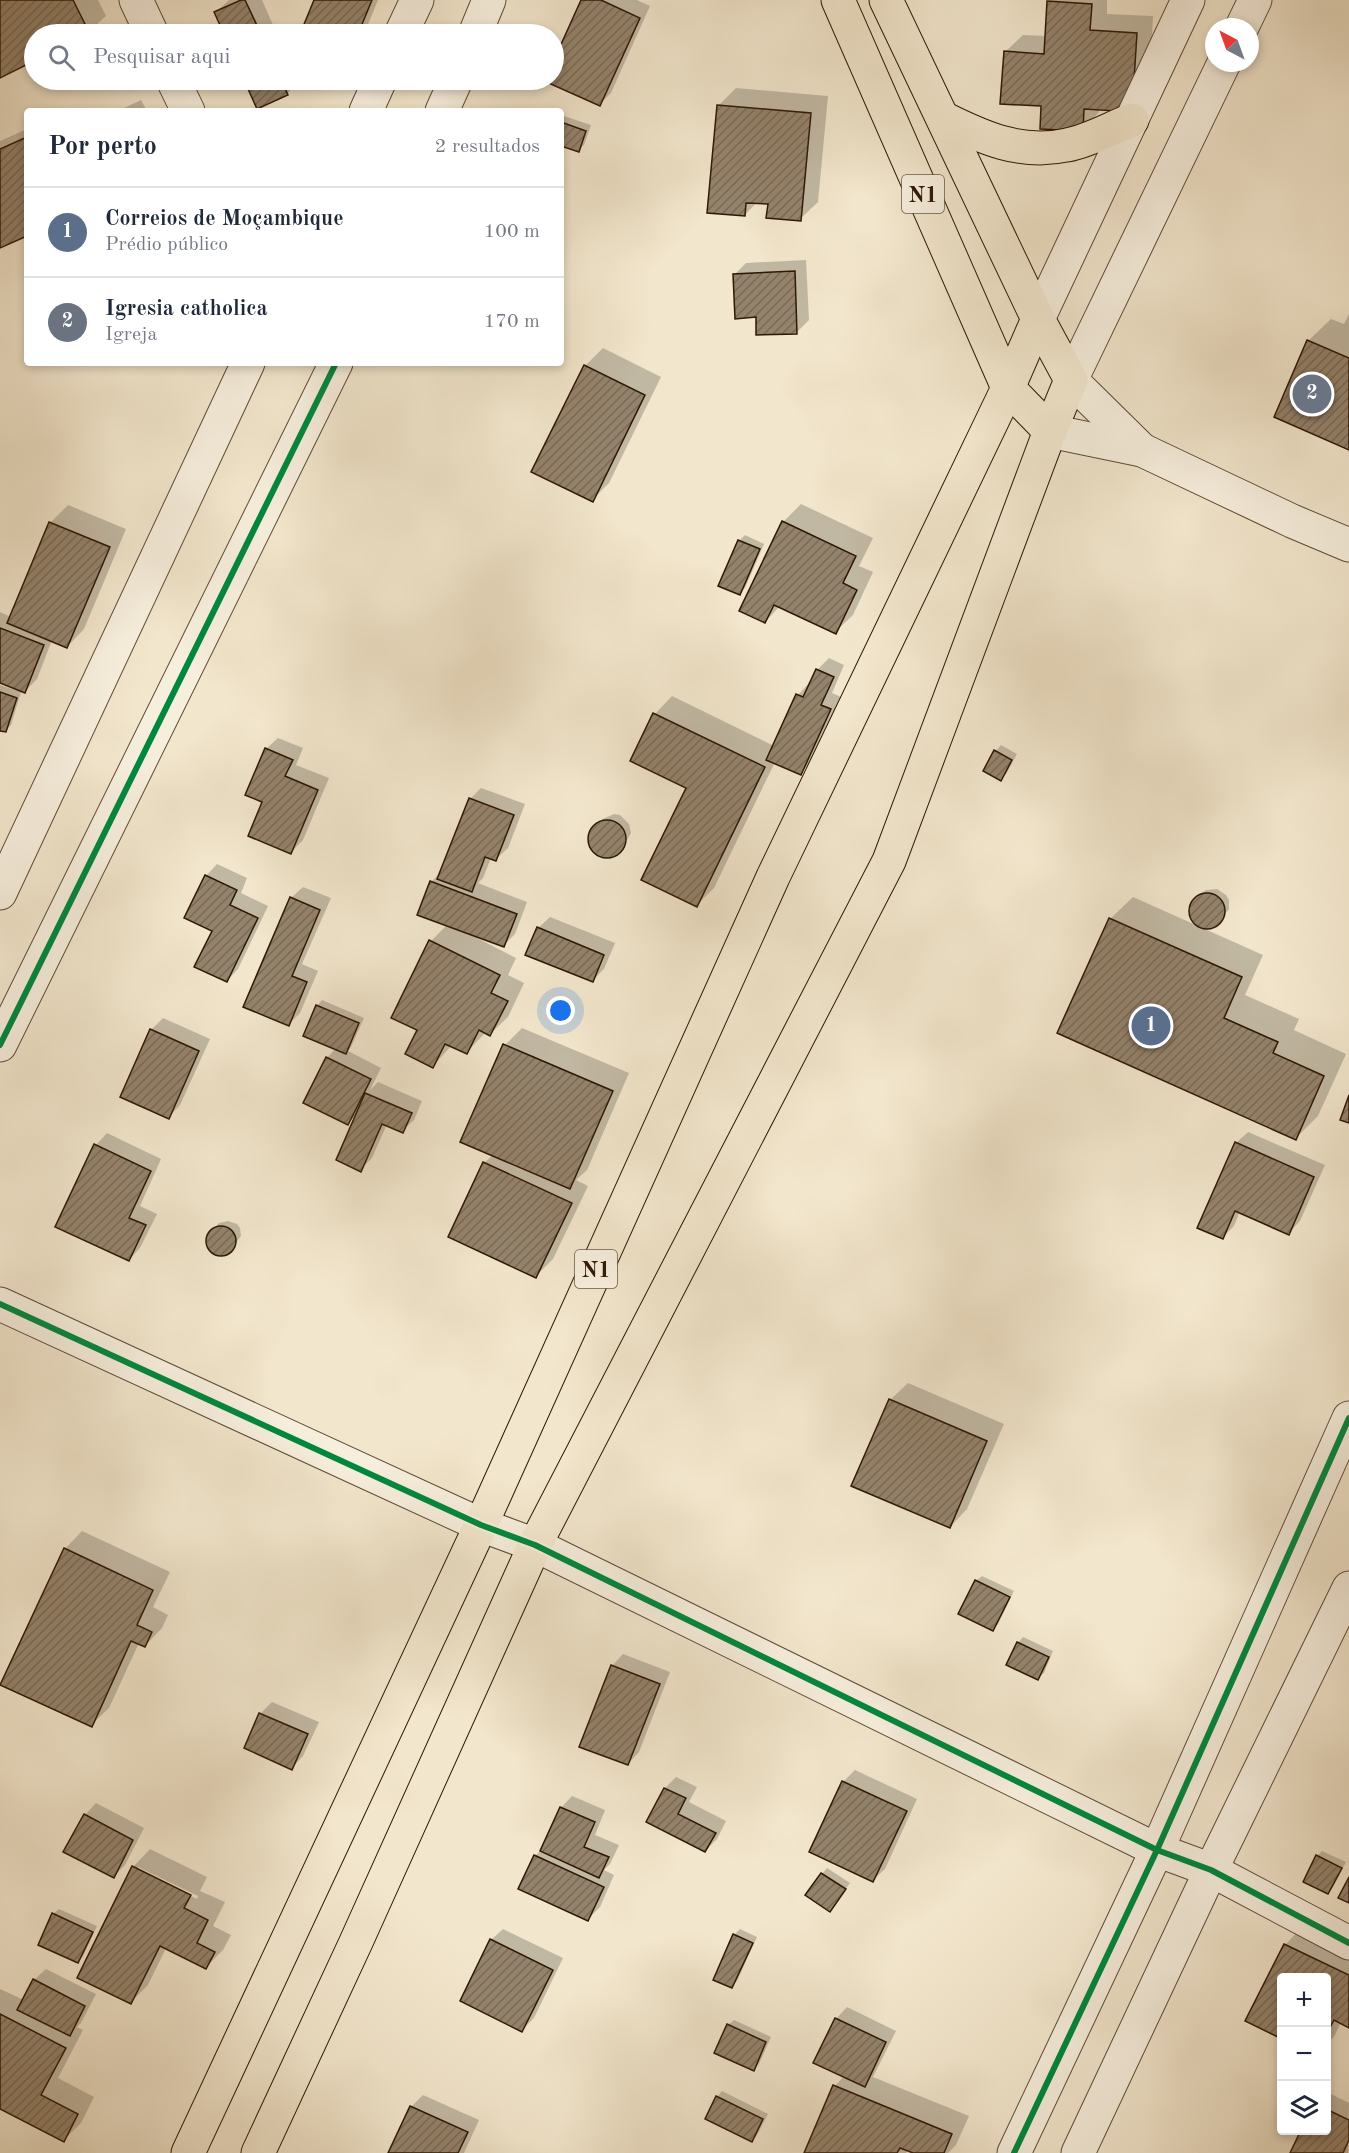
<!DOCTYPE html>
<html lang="pt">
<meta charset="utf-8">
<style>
body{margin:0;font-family:"Old Standard TT",serif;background:#f2f2f3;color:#1f2937}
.controls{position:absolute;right:18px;bottom:18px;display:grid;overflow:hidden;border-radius:6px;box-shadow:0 3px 9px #0003}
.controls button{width:54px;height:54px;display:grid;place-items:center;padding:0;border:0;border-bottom:2px solid #e0e1e3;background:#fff;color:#1f2937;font:30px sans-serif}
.compass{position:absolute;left:1205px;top:18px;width:54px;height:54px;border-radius:50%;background:#fff;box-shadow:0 3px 9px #0003;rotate:319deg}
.you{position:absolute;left:561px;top:1011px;width:21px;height:21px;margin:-15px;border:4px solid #fff;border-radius:50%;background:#1a73e8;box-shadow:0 0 0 9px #1a73e833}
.badge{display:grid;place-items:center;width:39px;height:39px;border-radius:50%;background:#7c3aed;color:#fff;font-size:20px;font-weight:700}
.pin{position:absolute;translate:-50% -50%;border:3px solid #fff;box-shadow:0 2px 6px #0006}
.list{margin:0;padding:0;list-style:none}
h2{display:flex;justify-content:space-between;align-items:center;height:78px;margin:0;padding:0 24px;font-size:26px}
h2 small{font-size:20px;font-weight:400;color:#747a83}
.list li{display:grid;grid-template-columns:39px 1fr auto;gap:18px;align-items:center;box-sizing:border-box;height:90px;padding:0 24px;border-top:2px solid #e0e1e3}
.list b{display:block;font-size:22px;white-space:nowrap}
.list p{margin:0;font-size:20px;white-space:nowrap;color:#747a83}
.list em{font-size:20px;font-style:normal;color:#747a83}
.icon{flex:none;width:33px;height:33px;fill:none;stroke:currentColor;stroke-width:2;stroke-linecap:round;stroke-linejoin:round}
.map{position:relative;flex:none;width:1349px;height:2153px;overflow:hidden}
.search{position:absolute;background:#fff;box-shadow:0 3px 9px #0003;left:24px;top:24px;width:540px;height:66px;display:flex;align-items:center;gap:15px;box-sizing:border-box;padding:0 21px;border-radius:33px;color:#747a83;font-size:22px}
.panel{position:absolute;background:#fff;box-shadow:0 3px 9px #0003;left:24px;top:108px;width:540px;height:258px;border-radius:6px}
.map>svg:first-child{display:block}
.shadow{fill:#0003;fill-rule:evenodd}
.building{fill:url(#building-hatch);stroke:#2e1705;stroke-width:1.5}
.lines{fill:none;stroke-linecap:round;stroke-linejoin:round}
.minor-casing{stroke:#5f4b37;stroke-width:35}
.tertiary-casing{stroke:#5f4b37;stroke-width:35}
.trunk-casing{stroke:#2e1705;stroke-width:35}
.minor{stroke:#f7efde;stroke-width:33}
.tertiary{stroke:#f7efde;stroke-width:33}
.trunk{stroke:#f2e6cc;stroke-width:33}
.cycleway-casing{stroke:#f7efde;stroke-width:10}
.cycleway{stroke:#00873e;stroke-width:6}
.labels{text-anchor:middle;stroke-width:4.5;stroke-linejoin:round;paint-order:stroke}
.shield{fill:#f7efde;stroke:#6a5846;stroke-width:1.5}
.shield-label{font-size:22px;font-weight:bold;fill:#2e1705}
</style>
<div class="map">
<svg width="1349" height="2153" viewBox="0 0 1349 2153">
<defs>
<pattern id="building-hatch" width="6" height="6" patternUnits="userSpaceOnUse" patternTransform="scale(1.5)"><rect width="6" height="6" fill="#94836c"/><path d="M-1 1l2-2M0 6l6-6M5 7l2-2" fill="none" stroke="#796a57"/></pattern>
</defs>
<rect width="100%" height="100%" fill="#f2e6cc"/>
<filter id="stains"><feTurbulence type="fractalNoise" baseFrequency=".00333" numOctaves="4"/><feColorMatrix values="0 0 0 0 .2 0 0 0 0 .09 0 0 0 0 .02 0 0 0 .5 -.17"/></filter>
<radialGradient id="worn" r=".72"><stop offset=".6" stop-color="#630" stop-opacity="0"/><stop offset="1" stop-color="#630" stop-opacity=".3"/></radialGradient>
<g class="shadow">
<polygon points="0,0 98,0 106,16 86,34 34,34 34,60 0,77"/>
<polygon points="229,0 262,0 277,34 226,34 216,12"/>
<polygon points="316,0 378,0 364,34 302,34"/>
<polygon points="582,0 637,0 650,6 611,93 600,104 546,81 554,80 554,64"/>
<polygon points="1050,0 1107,0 1107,14 1153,16 1149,93 1099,109 1099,112 1082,130 1043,105 1005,52 1023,35 1046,36 1048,2"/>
<polygon points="246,80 297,80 298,82 287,94 258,107"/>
<polygon points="736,88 828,96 818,202 800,219 769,203 757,202 745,215 719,105"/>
<polygon points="141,100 147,111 118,111"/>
<polygon points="541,108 550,111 538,111"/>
<polygon points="561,115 591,125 584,145 578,150 561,144"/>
<polygon points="27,129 27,234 0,246 0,141"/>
<polygon points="806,260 809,320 797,332 757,316 735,274 746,263"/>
<polygon points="1349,314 1349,448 1308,341 1331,319 1344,324"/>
<polygon points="603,348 661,377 609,483 592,500 585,366"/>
<polygon points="801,504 873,538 859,566 873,572 853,615 835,632 780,606 765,622 741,610 783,522"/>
<polygon points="68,505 126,529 84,629 67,647 52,640 37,679 25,691 0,681 0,612 11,617 50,523"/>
<polygon points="745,535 764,544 745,588 740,593 739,541"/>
<polygon points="829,658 844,665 832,693 841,697 812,761 800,773 775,762 714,888 697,905 688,788 632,761 655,714 672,696 774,746 798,695 809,683 811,684 817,670"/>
<polygon points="0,685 21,692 11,725 5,731 0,729"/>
<polygon points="278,738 303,748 296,765 329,778 303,840 291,852 264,801 266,749"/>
<polygon points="1001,745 1017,754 1006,774 1000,780 985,770 996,751"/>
<polygon points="481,788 525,804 508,848 496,859 491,858 483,878 478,883 527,902 515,934 503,946 478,936 477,938 516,958 508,975 524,983 508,1017 490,1034 486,1032 467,1052 452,1045 433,1066 419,1029 431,941 447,925 431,882 442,871 470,799"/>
<polygon points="614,814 620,815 629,824 631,833 623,847 618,853 607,856 601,855 592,848 590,836 603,819"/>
<polygon points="217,864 247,878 241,893 268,906 238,969 227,981 214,931 206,876"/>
<polygon points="303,887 331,898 302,964 318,971 300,1013 288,1025 291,898"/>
<polygon points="1217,889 1226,895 1229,900 1229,909 1217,924 1212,927 1201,926 1194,920 1191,909 1196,899 1202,893 1206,890"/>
<polygon points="1133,897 1263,955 1245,995 1299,1019 1294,1030 1346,1054 1318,1116 1296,1138 1110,919"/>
<polygon points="550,917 615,943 604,969 592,981 538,928"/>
<polygon points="322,1000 364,1018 351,1047 348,1051 381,1068 370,1090 378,1082 422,1101 414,1120 402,1131 387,1124 372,1158 360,1170 358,1113 348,1123 327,1058 336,1048 317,1006"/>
<polygon points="163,1018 210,1039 180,1105 169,1117 151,1030"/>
<polygon points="522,1028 629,1073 587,1170 576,1180 588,1186 553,1259 536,1276 484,1163 493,1155 505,1045"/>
<polygon points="1248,1132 1325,1165 1300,1221 1289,1233 1240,1211 1234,1226 1223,1237 1236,1143"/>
<polygon points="107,1133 161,1159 140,1206 157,1214 140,1248 129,1260 96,1145"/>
<polygon points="228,1221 237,1224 240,1228 241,1236 228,1254 215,1254 208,1247 207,1238 219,1223"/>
<polygon points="908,1383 1004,1424 967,1509 950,1527 890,1400"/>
<polygon points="82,1531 170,1572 153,1607 168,1615 162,1628 145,1646 139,1643 109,1708 91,1725 65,1549"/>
<polygon points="982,1576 1014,1591 998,1624 993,1629 976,1581"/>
<polygon points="1023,1637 1053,1651 1044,1673 1038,1678 1018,1643"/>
<polygon points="623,1654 670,1672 639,1752 628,1764 612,1666"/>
<polygon points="272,1702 319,1722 303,1756 292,1768 260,1714"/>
<polygon points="855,1770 917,1799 885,1869 873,1880 843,1782"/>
<polygon points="676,1777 697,1787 689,1802 726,1821 717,1839 705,1851 648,1822 665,1788"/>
<polygon points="572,1796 605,1810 595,1835 619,1845 610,1864 604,1870 614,1875 600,1907 588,1919 535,1856 543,1848 561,1808"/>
<polygon points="96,1803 144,1828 125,1865 113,1877 85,1815"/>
<path d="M150 1849 207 1877 200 1891 225 1902 213 1926 231 1935 223 1950 206 1967 166 1948 148 1985 131 2002 133 1867ZM138 1867 198 1896 197 1899 138 1870Z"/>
<polygon points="1322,1851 1346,1862 1333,1887 1328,1892 1317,1856"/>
<polygon points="827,1868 850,1883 830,1910 822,1874"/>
<polygon points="59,1909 97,1926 83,1956 77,1962 53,1914"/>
<polygon points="1302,1927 1349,1950 1349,2026 1341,2022 1334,2037 1326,2044 1326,1978 1282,1978 1247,2020 1285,1945"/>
<polygon points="503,1929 563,1958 534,2018 522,2030 491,1940"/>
<polygon points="740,1929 757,1937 737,1981 732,1986 734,1935"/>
<polygon points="46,1969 96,1994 81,2023 77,2027 83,2030 58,2078 94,2097 81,2123 64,2140 0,2108 0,1989 24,2000 34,1980"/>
<polygon points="847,2007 896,2031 873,2077 969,2116 956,2145 948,2153 917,2153 908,2149 906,2153 806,2153 835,2086 844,2076 836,2019"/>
<polygon points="734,2020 771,2037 759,2064 753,2070 728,2025"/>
<polygon points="722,2091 768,2114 757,2135 752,2140 717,2097"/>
<polygon points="1327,2092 1349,2103 1348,2153 1292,2153 1326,2130"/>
<polygon points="423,2095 479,2120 464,2153 389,2153 411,2107"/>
</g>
<g class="building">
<polygon points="0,0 73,0 90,34 34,34 34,61 0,78"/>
<polygon points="241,0 245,0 261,34 224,34 214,12"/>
<polygon points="314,0 372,0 358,34 300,34"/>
<polygon points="581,0 601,0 640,18 600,106 544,81 545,80 554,80 554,60"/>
<polygon points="1047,1 1092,4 1090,30 1137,33 1132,112 1084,109 1083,131 1040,129 1041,106 1000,104 1004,51 1044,54"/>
<polygon points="244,80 281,80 288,95 257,109"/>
<polygon points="717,105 811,113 801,221 766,218 768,204 746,203 745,216 707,213"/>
<polygon points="561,122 586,131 579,152 561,146"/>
<polygon points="27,137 27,236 0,248 0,149"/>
<polygon points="795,271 797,334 756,335 756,317 735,319 733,274"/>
<polygon points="1307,340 1349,358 1349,450 1274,417"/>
<polygon points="584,365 645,395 593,502 531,472"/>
<polygon points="782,521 856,556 843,583 857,590 836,634 774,605 765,623 739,611"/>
<polygon points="49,522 110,547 67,648 7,623"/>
<polygon points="738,540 760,549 740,595 718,586"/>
<polygon points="0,628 44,645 25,693 0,683"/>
<polygon points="816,669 834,677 821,705 831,709 801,775 766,760 796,694 803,697"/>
<polygon points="0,692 17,698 6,732 0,731"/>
<polygon points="653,713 765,767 697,907 641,880 686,788 630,761"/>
<polygon points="265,748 293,760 285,776 318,790 291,854 248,836 262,802 245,795"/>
<polygon points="994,750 1012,760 1001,781 983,771"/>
<polygon points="469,798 514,815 496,861 485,857 472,892 437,879"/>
<circle cx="607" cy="839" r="19"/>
<polygon points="205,875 237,890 230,905 258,918 227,982 194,967 212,931 184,918"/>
<polygon points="430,881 517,914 504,947 417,915"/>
<circle cx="1207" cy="911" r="18"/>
<polygon points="290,897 320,910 292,976 307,982 289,1026 243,1007"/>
<polygon points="1109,918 1242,977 1224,1018 1278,1042 1273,1053 1324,1076 1296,1140 1057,1033"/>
<polygon points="537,927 604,955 593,982 525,955"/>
<polygon points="429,940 500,975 491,993 508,1001 490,1036 479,1030 467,1054 445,1044 433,1068 405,1054 417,1030 391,1018"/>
<polygon points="316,1005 359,1023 346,1054 303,1036"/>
<polygon points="150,1029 199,1051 169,1119 120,1097"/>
<polygon points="503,1044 613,1091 570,1189 460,1142"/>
<polygon points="326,1057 371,1079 348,1125 303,1103"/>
<polygon points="365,1093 412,1113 403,1133 382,1124 361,1172 336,1160"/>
<polygon points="1349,1095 1349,1123 1340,1120"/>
<polygon points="1235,1142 1314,1177 1289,1235 1235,1211 1223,1239 1197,1228"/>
<polygon points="94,1144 151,1171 129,1218 146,1225 129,1261 55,1227"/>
<polygon points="483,1162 572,1203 536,1278 448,1237"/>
<circle cx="221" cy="1241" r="15"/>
<polygon points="889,1399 987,1441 950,1528 851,1486"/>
<polygon points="64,1548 153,1590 137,1625 152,1632 145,1647 131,1641 92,1727 0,1685"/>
<polygon points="975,1580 1010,1597 993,1631 958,1614"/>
<polygon points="1017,1642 1049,1657 1038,1680 1006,1665"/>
<polygon points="611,1665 660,1684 628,1765 579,1747"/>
<polygon points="259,1713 308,1734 292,1770 244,1748"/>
<polygon points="842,1781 907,1811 873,1882 809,1852"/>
<polygon points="664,1788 686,1798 678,1814 716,1833 705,1852 646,1822"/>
<polygon points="560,1807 595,1822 584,1847 609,1857 599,1878 540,1851"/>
<polygon points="84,1814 133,1840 114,1878 63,1852"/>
<polygon points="534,1855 604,1887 588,1921 518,1889"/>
<polygon points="1316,1855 1342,1868 1328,1894 1303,1882"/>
<polygon points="132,1866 191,1895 184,1908 208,1920 197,1943 215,1952 206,1969 160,1946 131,2004 77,1978"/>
<polygon points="821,1873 846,1889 830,1912 805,1895"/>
<polygon points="1349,1877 1349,1903 1338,1898"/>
<polygon points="52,1913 93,1932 78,1963 38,1945"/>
<polygon points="733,1934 753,1943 732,1988 713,1980"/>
<polygon points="490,1939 553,1970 522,2032 460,2001"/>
<polygon points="1284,1944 1349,1975 1349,2028 1334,2020 1326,2035 1326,1978 1282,1978 1282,2039 1245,2021"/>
<polygon points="33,1979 85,2006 70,2036 17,2010"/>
<polygon points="0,2014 66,2048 41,2095 78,2114 64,2142 0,2109"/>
<polygon points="835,2018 886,2042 865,2087 813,2063"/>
<polygon points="727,2024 766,2042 754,2071 714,2053"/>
<polygon points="833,2085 952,2134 944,2153 913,2153 900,2148 897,2153 804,2153"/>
<polygon points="716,2096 763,2119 752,2142 705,2119"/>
<polygon points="410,2106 468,2132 458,2153 388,2153"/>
<polygon points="1326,2109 1349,2120 1349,2140 1343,2153 1290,2153 1301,2130 1326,2130"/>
</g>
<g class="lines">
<g class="minor-casing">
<g id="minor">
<polyline points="136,0 152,34"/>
<polyline points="173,80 188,111"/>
<polyline points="0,1304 481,1525 535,1545 1157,1850 1211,1870 1349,1943"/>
</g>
</g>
<g class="tertiary-casing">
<g id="tertiary">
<polyline points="1242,27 1255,0"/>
<polyline points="401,34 417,0"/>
<polyline points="475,34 489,0"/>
<polyline points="366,111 380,80"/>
<polyline points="442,111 456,80"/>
<polyline points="1038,319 1188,0"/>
<polyline points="1050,431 1142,450 1292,521 1349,545"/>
<polyline points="1142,450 1071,380 1224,63"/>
<polyline points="0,893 248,363"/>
<polyline points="0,1045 336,363"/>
<polyline points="1014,2153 1157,1850 1349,1418"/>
<polyline points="1078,2153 1211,1870 1349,1588"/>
</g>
</g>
<g class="trunk-casing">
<g id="trunk">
<polyline points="838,0 1008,388 1050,431"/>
<path d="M943 118C983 138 1021 155 1067 145 1089 141 1111 128 1132 120"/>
<polyline points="188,2153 481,1525 773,877 1008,388 1038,319"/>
<polyline points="258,2153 356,1942 535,1545 889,861 1050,431 1071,380 1038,319 886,0"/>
</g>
</g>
<use href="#minor" class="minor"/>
<use href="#tertiary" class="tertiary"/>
<use href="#trunk" class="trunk"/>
<g class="cycleway-casing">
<g id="cycleway">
<polyline points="0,1045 336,363"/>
<polyline points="0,1304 481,1525 535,1545 1157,1850 1211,1870 1349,1943"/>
<polyline points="1014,2153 1157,1850 1349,1418"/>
</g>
</g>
<use href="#cycleway" class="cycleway"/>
</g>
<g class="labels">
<g class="shield">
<rect x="902" y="175" width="42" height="38" rx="4.5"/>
<rect x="575" y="1250" width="42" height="38" rx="4.5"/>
</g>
<g class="shield-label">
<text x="923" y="202">N1</text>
<text x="596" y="1277">N1</text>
</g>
</g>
<rect width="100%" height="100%" filter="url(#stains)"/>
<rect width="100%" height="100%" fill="url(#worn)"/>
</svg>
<div class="controls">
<button>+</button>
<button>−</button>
<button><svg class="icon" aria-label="layers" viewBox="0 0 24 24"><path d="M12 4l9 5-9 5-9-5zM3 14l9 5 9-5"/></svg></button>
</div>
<svg class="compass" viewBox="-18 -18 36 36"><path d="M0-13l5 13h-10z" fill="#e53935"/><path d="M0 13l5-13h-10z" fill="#747a83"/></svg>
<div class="you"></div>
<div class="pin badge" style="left:1151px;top:1026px;background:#5c6f8a">1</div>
<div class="pin badge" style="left:1312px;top:394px;background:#6b7280">2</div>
<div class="search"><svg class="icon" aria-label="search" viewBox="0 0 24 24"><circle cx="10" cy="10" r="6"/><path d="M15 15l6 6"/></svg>Pesquisar aqui</div>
<section class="panel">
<h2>Por perto<small>2 resultados</small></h2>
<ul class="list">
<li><span class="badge" style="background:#5c6f8a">1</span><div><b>Correios de Moçambique</b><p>Prédio público</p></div><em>100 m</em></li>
<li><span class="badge" style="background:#6b7280">2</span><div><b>Igresia catholica</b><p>Igreja</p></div><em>170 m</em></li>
</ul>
</section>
</div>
